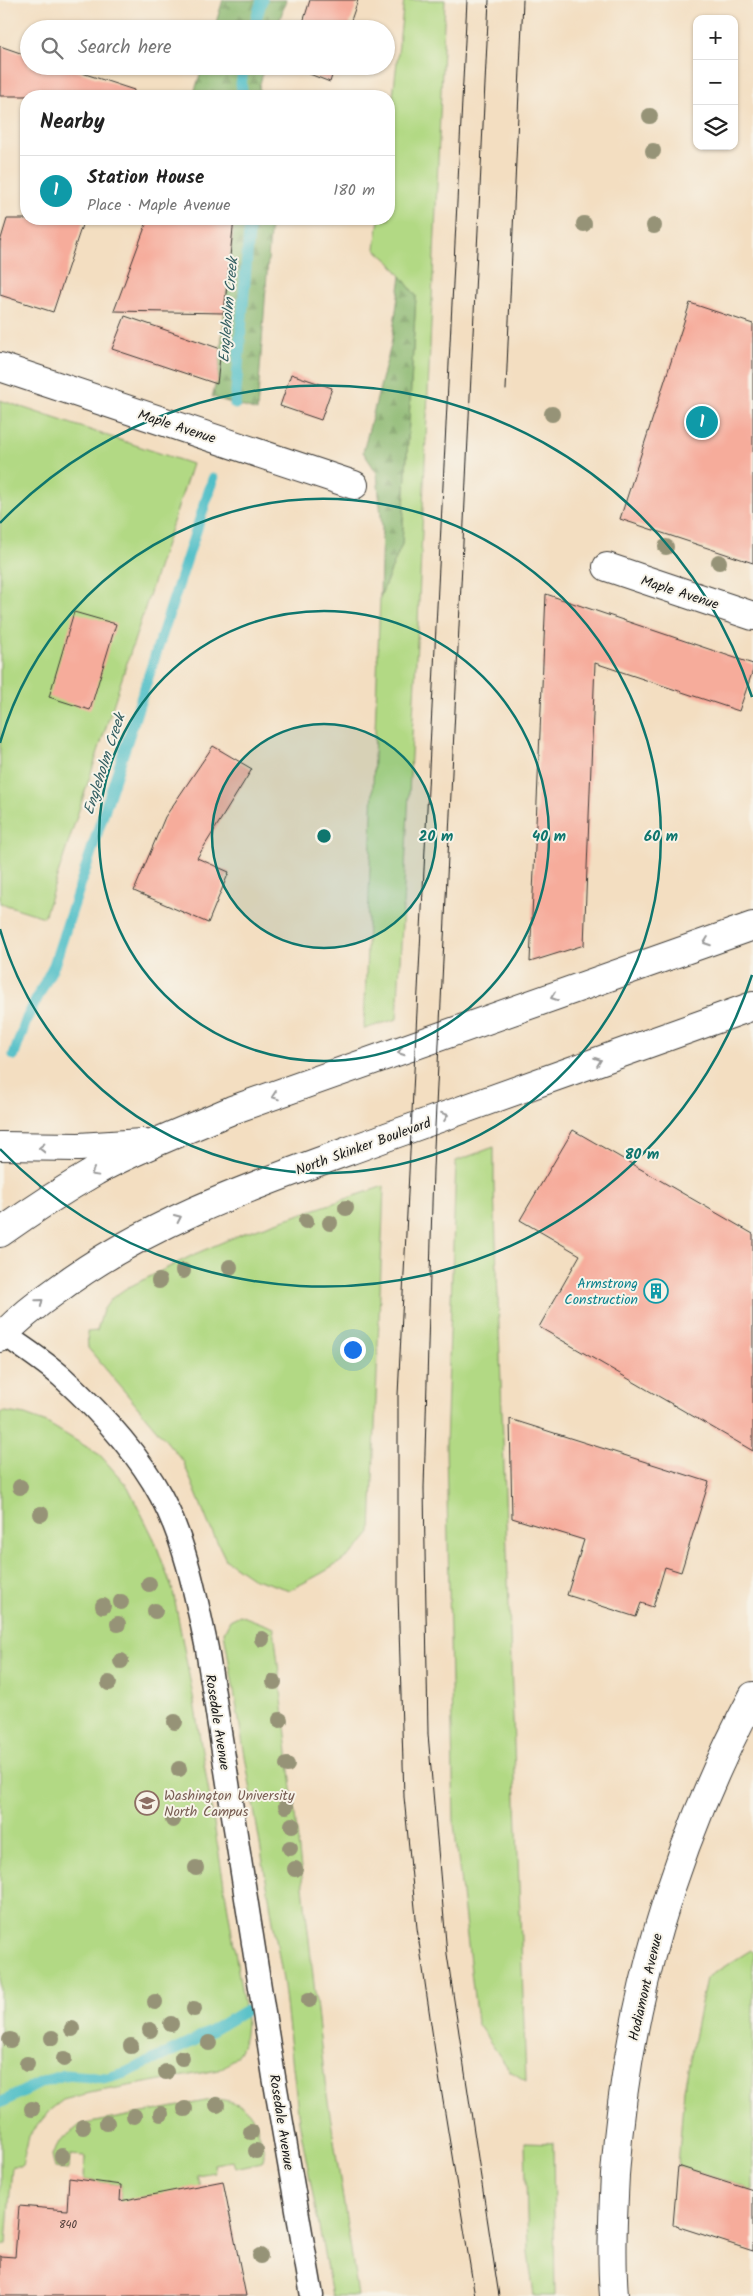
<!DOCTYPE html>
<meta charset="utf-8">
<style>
body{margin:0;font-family:Kalam,sans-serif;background:#f6f6f6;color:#222}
.controls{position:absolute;right:15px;top:15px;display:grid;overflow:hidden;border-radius:10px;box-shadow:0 1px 4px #0004}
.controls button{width:45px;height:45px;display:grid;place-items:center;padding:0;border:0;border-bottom:1px solid #e0e0e0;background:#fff;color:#222;font:25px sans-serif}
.you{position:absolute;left:352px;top:1349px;width:18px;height:18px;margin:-12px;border:4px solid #fff;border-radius:50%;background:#1a73e8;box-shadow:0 0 0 8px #1a73e833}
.badge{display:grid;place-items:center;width:32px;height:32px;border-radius:50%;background:#ea580c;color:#fff;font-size:16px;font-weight:700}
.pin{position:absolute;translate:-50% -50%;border:2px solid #fff;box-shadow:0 1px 5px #0006}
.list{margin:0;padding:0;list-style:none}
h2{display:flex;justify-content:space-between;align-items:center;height:65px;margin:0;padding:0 20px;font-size:21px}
h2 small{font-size:16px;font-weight:400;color:#767676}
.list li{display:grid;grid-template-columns:32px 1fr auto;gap:15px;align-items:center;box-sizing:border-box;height:70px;padding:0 20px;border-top:1px solid #e0e0e0}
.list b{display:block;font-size:19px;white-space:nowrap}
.list p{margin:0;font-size:16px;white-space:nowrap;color:#767676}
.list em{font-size:16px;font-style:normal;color:#767676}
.icon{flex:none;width:28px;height:28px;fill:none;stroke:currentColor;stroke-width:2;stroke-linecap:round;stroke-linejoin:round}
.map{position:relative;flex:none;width:753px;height:2296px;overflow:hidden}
.search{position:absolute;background:#fff;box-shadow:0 1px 4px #0004;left:20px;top:20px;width:375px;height:55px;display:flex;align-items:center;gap:12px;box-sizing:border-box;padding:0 18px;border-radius:28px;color:#767676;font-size:19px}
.panel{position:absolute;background:#fff;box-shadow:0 1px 4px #0004;left:20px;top:90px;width:375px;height:135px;border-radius:20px}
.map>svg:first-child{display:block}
.green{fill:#b2d984;stroke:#677a50}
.forest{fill:url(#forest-firs);stroke:#546a47}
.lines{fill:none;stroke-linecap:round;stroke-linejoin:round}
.stream{stroke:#51bfc7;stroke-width:11}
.building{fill:#f6ac9b}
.service-casing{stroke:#3c3935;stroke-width:25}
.minor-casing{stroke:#3c3935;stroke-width:30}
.tertiary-casing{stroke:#3c3935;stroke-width:30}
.primary-casing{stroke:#3c3935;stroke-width:30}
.service{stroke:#fff;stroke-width:22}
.minor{stroke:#fff;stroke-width:28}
.tertiary{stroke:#fff;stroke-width:28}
.primary{stroke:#fff;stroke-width:28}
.tram{stroke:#1c1c1c;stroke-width:1}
.tree{fill:#969377}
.oneway{stroke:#999}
.ring{fill:none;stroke:#0f766e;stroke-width:2.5}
.labels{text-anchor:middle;stroke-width:4;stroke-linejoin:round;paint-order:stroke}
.number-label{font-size:11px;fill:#52403c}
.street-label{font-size:14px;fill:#1c1c1c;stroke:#f7f3e8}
.culture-label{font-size:14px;fill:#0d838f;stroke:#f7f3e8;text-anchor:end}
.education-label{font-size:14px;fill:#785e54;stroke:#f7f3e8;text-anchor:start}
.water-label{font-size:15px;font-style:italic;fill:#315d60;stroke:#f7f3e8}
.centre{fill:#0f766e;stroke:#f7f3e8;stroke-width:2.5}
.ring-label{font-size:15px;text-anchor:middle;font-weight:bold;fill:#0f766e;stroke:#f7f3e8;stroke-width:4;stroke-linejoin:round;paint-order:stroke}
</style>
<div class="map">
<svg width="753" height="2296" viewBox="0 0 753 2296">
<defs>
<pattern id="forest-firs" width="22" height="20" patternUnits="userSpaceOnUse" patternTransform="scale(1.25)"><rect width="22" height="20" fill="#8db972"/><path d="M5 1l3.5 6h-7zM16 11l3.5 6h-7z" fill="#799e62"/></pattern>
</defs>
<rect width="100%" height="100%" fill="#f7f3e8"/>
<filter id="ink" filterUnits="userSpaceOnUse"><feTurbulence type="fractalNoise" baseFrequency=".02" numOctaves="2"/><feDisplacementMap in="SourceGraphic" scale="10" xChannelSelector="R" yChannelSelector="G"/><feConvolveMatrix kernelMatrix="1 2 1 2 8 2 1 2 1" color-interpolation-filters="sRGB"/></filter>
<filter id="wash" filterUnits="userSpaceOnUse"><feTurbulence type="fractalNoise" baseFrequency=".0096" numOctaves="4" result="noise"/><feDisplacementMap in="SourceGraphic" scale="20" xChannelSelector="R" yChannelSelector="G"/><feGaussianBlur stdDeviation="1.12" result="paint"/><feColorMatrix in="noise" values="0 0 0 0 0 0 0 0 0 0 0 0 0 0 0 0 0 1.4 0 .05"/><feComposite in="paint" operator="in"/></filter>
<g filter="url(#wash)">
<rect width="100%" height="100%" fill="#f3dec1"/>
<g class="green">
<polygon points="404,0 445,0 418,623 397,1019 364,1029 380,597 402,544 416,296 391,263 375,249 379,219 389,219 389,132"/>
<polygon points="0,400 192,464 44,917 0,903"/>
<polygon points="494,1147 494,1187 526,2081 510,2071 477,2023 454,1824 446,1446 456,1161"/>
<path d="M384 1186 371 1533C350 1561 320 1574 290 1590L252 1578 226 1560 209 1525 183 1461 88 1348 87 1332 97 1331 103 1310 112 1298 125 1289 195 1254 244 1233Z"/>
<path d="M6 1412 25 1415 47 1423 100 1455 128 1487 154 1539 173 1591 193 1696 246 2019C245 2045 242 2057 218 2070L89 2093 63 2100 50 2110 29 2136 22 2166H12L6 2244H0V1413Z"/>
<polygon points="240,1615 274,1628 325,2082 358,2296 332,2296 299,2121 284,1986 224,1632 230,1620"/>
<polygon points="751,1950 753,1951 753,2190 678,2166 684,2089 706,1978"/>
<path d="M216 2099C246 2102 253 2112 261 2140 263 2148 266 2154 262 2162L235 2168 233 2161 214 2164 215 2172 197 2175 200 2186 117 2243 121 2185 84 2180 85 2157 70 2156 69 2169 55 2168 52 2155 59 2142 80 2125Z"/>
<polygon points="525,2142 553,2143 555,2296 534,2296 528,2253"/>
</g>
<g class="forest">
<polygon points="223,0 286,0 277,29 214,29"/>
<polygon points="203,66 265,66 259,87 260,96 193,96"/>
<polygon points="234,219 271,219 257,411 212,397 218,376"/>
<polygon points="401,276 416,296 402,544 380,597 382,527 377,473 363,452 391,345"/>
</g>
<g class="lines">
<g class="stream">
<polyline points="253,29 262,0"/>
<polyline points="243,96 241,84 244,66"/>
<polyline points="235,404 250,219"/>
<polyline points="14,1055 27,1018 54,965 213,479"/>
<polyline points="0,2103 42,2082 64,2075 107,2078 125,2073 194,2041 245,2011"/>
</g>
</g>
<g id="blocks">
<g class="building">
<polygon points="310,0 358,0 348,29 301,29"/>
<polygon points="0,46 29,56 29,66 61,66 134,90 133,96 0,96"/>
<polygon points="289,66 335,66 330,82"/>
<polygon points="7,219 84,219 53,312 0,295 0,242"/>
<polygon points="148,219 234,219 224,313 114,311"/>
<polygon points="690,303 753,324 753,563 620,519"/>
<polygon points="125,316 221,349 217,384 112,349"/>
<polygon points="291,374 332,388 321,420 280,406"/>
<polygon points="546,594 753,664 753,670 739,711 595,663 584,945 530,962"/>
<polygon points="74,612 116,624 90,710 49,697"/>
<polygon points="213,746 252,769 197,858 229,872 208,923 134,891 165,817"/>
<polygon points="573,1130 753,1234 753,1451 539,1327 580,1255 520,1220"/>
<polygon points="510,1419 709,1482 681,1572 665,1567 653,1607 641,1603 636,1617 567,1595 584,1540 512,1518"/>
<polygon points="678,2166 753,2190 753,2251 673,2225"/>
<polygon points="69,2178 121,2185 120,2201 223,2181 246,2296 0,2296 0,2256 15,2257 19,2206 67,2210"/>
</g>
</g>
</g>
<g filter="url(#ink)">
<use href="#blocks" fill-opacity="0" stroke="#3c3935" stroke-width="1"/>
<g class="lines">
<g class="service-casing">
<path id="service" d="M4 1334C23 1348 44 1361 62 1377 99 1411 137 1451 161 1496 186 1543 196 1597 207 1649L274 2077 312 2296"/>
</g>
<g class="minor-casing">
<g id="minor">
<polyline points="0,367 354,485"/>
<polyline points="607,567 753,616"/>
</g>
</g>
<g class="tertiary-casing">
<path id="tertiary" d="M614 2296C611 2256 613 2215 615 2175 626 2008 674 1844 753 1696"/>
</g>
<g class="primary-casing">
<g id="primary">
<polyline points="0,1146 79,1147 142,1143"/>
<path d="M0 1233C31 1211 63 1190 96 1171 140 1147 187 1130 232 1110L753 926"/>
<path d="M0 1338C17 1320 37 1304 57 1290 157 1215 276 1178 392 1135 512 1092 633 1049 753 1006"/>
</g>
</g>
<use href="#service" class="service"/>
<use href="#minor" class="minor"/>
<use href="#tertiary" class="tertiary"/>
<use href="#primary" class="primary"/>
<g class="tram">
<polyline points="467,0 398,1395 398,1593 404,1797 417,1928 436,2058 475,2296"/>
<polyline points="489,0 433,1169 424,1488 428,1734 447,1954 499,2296"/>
<polyline points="506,390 523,0"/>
</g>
</g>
<g class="tree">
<circle cx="650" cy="116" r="8"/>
<circle cx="653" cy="151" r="8"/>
<circle cx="584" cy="224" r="8"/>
<circle cx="654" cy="226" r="8"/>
<circle cx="552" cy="414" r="8"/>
<circle cx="666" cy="547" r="8"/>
<circle cx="719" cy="562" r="8"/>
<circle cx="346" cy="1208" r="8"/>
<circle cx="306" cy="1221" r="8"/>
<circle cx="330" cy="1223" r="8"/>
<circle cx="230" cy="1267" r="8"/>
<circle cx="183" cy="1271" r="8"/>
<circle cx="159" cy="1281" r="8"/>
<circle cx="20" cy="1487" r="8"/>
<circle cx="41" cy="1514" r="8"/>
<circle cx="149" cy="1584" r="8"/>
<circle cx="121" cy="1602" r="8"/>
<circle cx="103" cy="1606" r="8"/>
<circle cx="155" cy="1611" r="8"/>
<circle cx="118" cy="1624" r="8"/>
<circle cx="262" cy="1639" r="8"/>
<circle cx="121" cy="1661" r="8"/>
<circle cx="274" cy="1682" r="8"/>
<circle cx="109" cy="1683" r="8"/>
<circle cx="280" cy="1720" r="8"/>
<circle cx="175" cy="1722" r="8"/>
<circle cx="287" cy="1765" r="8"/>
<circle cx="179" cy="1769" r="8"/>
<circle cx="286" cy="1806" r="8"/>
<circle cx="173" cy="1820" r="8"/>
<circle cx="292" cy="1825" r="8"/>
<circle cx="290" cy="1848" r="8"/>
<circle cx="196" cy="1868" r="8"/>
<circle cx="295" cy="1869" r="8"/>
<circle cx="309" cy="2000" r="8"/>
<circle cx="155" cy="2002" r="8"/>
<circle cx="194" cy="2009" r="8"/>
<circle cx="171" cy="2024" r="8"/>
<circle cx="72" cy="2029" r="8"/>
<circle cx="150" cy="2030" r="8"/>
<circle cx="52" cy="2038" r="8"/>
<circle cx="10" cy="2040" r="8"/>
<circle cx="209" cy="2043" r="8"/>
<circle cx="131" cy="2046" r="8"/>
<circle cx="182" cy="2058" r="8"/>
<circle cx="64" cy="2059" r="8"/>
<circle cx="27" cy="2064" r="8"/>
<circle cx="166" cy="2072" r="8"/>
<circle cx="217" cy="2105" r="8"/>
<circle cx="32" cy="2109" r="8"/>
<circle cx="185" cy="2109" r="8"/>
<circle cx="161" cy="2114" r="8"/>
<circle cx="134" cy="2116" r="8"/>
<circle cx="107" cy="2123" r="8"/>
<circle cx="83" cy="2127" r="8"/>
<circle cx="251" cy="2132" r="8"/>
<circle cx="256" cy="2151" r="8"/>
<circle cx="62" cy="2156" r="8"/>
<circle cx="260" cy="2256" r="8"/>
</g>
<defs><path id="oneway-chevron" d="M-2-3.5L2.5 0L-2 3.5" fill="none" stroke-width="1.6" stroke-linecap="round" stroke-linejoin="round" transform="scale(1.25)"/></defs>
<g class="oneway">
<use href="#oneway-chevron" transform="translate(707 942) rotate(160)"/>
<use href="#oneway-chevron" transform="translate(554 997) rotate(160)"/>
<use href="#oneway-chevron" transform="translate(401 1052) rotate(160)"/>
<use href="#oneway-chevron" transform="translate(598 1061) rotate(-20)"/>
<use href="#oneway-chevron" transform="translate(275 1096) rotate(161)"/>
<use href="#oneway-chevron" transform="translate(445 1116) rotate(-20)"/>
<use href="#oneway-chevron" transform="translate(42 1148) rotate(179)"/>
<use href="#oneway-chevron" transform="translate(94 1173) rotate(151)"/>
<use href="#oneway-chevron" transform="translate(178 1218) rotate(-25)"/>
<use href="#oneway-chevron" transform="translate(40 1302) rotate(-39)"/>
</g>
</g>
<circle cx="324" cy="836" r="112" fill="#0f766e" fill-opacity=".12"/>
<g class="ring">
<circle cx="324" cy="836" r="112"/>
<circle cx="324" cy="836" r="225"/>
<path d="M0 743A337 337 0 1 1 0 929"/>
<path d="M752 975A450 450 0 0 1 0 1149M0 523A450 450 0 0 1 752 697"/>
</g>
<defs>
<g id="building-ring" transform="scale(1.25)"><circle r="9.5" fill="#f7f3e8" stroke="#0f9aa8" stroke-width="1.5"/><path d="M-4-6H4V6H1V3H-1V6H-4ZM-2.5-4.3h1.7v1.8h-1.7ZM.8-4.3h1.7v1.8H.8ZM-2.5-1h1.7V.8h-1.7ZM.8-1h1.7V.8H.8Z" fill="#0f9aa8"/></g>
<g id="university-ring" transform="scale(1.25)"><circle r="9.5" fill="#f7f3e8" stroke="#8d6e63" stroke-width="1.5"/><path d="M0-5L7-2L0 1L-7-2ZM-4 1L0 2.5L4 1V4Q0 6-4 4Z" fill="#8d6e63"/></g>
</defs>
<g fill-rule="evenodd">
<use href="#building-ring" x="656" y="1291"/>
<use href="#university-ring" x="147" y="1803"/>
</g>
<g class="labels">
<g class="number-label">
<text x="68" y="2228">840</text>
</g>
<g class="street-label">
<text transform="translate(177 426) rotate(18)" y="5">Maple Avenue</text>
<text transform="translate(680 592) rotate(18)" y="5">Maple Avenue</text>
<text transform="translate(363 1146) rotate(-20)" y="5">North Skinker Boulevard</text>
<text transform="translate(218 1722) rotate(81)" y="5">Rosedale Avenue</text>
<text transform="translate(645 1987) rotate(-77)" y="5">Hodiamont Avenue</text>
<text transform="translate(282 2122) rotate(81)" y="5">Rosedale Avenue</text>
</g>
<g class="culture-label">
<text x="638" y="1288">Armstrong<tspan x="638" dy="16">Construction</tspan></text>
</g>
<g class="education-label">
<text x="164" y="1800">Washington University<tspan x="164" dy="16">North Campus</tspan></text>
</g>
<g class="water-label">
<text transform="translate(228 310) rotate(-85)" y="5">Engleholm Creek</text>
<text transform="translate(104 764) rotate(-72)" y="5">Engleholm Creek</text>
</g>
</g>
<circle cx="324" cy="836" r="8" class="centre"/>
<g class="ring-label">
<text x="436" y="841">20 m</text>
<text x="549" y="841">40 m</text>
<text x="661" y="841">60 m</text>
<text x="642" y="1159">80 m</text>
</g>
</svg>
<div class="controls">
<button>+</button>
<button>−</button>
<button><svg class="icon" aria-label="layers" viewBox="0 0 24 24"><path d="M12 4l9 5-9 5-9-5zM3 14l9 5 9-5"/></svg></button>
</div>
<div class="you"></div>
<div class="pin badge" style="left:702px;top:422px;background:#0f9aa8">1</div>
<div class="search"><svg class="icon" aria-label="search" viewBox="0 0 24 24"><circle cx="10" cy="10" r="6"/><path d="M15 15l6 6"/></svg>Search here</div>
<section class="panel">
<h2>Nearby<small></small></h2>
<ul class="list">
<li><span class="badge" style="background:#0f9aa8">1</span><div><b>Station House</b><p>Place · Maple Avenue</p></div><em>180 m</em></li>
</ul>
</section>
</div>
